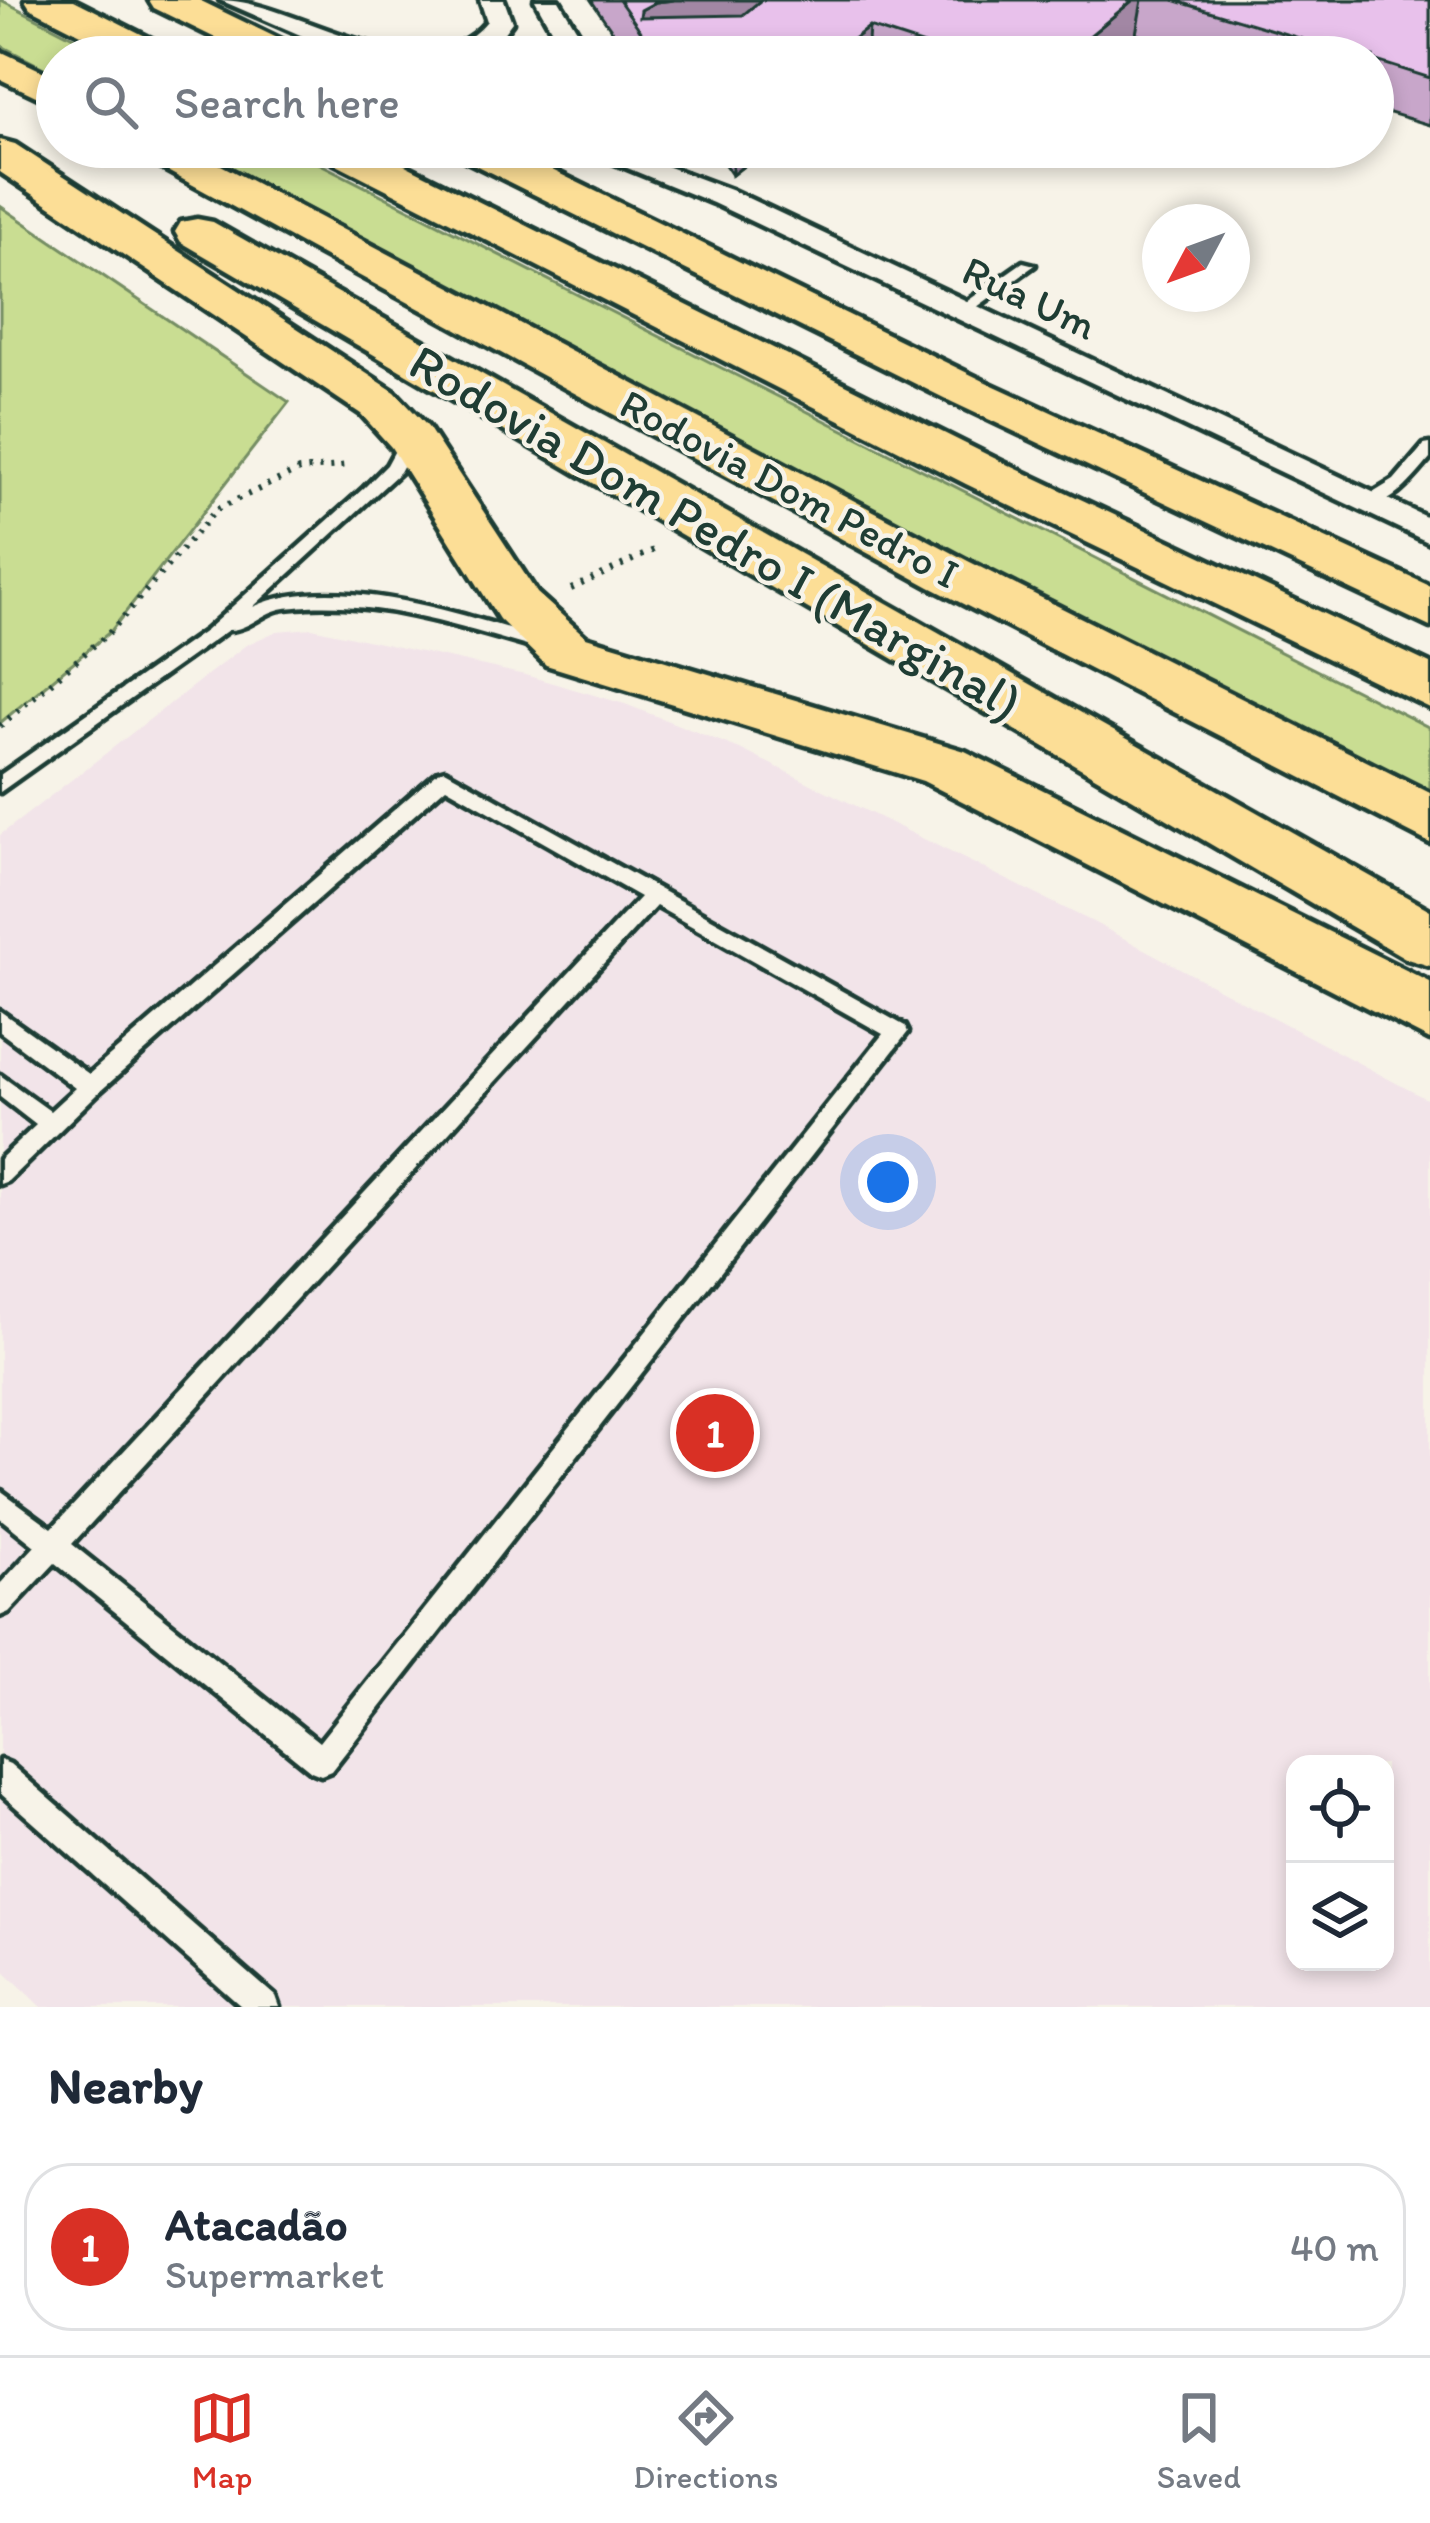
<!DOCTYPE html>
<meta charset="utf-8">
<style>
body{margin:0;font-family:Itim,sans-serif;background:#f2f2f3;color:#1f2937}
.controls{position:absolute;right:36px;bottom:36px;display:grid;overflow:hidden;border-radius:24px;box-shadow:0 6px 18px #0003}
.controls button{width:108px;height:108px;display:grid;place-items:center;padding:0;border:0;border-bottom:3px solid #e0e1e3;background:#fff;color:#1f2937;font:60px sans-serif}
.compass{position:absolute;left:1142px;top:204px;width:108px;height:108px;border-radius:50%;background:#fff;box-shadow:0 6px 18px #0003;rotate:229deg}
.you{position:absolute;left:888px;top:1182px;width:42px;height:42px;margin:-30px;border:9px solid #fff;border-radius:50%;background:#1a73e8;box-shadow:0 0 0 18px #1a73e833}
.badge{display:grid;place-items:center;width:78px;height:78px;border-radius:50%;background:#d93025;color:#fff;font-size:39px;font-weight:700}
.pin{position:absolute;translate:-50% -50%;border:6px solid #fff;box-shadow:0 3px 12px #0006}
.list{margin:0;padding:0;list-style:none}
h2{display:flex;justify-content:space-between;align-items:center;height:156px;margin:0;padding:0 48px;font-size:51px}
h2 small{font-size:39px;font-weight:400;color:#747a83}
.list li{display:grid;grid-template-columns:78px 1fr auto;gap:36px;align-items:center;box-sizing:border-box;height:168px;margin:0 24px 24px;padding:0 24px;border:3px solid #e0e1e3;border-radius:48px}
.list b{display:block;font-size:45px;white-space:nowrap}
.list p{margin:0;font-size:39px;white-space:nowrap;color:#747a83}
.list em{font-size:39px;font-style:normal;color:#747a83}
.icon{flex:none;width:66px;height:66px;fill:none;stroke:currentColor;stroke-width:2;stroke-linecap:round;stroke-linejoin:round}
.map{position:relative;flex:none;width:1430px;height:2007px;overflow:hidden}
.search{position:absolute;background:#fff;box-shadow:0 6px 18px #0003;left:36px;right:36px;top:36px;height:132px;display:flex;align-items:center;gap:30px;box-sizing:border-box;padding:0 42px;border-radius:66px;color:#747a83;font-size:45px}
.sheet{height:348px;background:#fff}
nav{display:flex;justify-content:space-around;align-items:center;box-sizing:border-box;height:168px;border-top:3px solid #e0e1e3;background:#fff;font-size:33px;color:#747a83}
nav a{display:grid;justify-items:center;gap:6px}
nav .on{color:#d93025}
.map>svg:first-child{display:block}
.built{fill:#f2e4e9;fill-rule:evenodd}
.green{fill:#c9dd92;stroke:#748d63;stroke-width:3}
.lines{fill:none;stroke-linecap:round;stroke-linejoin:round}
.service-casing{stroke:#1f3d34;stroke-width:9}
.minor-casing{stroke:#1f3d34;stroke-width:9}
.trunk-casing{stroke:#1f3d34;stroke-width:9}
.motorway-casing{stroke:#1f3d34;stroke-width:9}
.path{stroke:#1f3d34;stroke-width:6;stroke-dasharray:3 8;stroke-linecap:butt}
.service{fill:#f7f3e8;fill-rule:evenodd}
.minor{fill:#f7f3e8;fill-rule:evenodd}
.trunk{fill:#fcde96;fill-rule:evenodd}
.motorway{fill:#fcde96;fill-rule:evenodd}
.wall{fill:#c8a6ca;stroke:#1f3d34;stroke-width:3}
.shaded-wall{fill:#a287a4;stroke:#1f3d34;stroke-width:3}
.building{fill:#e8c1eb;stroke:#1f3d34;stroke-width:3}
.labels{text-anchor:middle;stroke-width:9;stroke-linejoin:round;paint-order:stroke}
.far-street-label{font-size:42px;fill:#1f3d34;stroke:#f7f3e8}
.street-label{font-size:51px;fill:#1f3d34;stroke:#f7f3e8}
</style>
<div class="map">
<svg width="1430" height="2007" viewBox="0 0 1430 2007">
<rect width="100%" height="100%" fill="#f7f3e8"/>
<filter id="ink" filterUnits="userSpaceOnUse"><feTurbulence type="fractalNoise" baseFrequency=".00833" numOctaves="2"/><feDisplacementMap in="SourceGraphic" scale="24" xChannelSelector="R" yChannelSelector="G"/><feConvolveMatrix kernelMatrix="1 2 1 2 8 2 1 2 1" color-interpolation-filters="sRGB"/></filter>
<g filter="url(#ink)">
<path class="built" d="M312 628 525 675 625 704 740 749 1093 922 1430 1101V2007H42L0 1967V835L246 645 277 631ZM1295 1764H1385V1962H1295Z"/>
<g class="green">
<polygon points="0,0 1,0 112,57 57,57 57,75 0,45"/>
<polygon points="194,147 287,147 1430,728 1430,795 895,522"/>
<polygon points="0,206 289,402 111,631 0,723"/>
</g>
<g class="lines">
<g class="service-casing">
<g id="service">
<polygon points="1023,262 1035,265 966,315 956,315 956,309"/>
<path d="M410 433 418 438 400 472 253 607C334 570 466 616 547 640V648L541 650C467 629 387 602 308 606 299 607 289 607 280 609 261 614 247 630 228 630L0 792V775L205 631 364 488 387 465 404 434Z"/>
<path d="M1430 444V459C1413 479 1391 508 1363 507V499L1394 480 1424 445Z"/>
<path d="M445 770 905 1026 908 1032 331 1771 321 1775 311 1771 55 1563 9 1612 0 1616V1584L35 1546 0 1518V1490L52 1528 640 897 446 787 98 1093 8 1181 0 1184V1159L36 1125 0 1097V1075L50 1111 75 1088 0 1032V1011L89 1074 438 772ZM656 906 883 1034 319 1742 72 1544Z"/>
<polygon points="0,1760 10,1764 275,1996 279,2007 242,2007 0,1793"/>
</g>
</g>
<g class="minor-casing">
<g id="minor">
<path d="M220 0C297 0 422 100 487 21L480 0H504L512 22 497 42 469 57H351Z"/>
<polygon points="535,0 559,0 593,57 567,57"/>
<polygon points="576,147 615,147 733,191 1430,519 1430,543 713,203"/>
</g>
</g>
<g class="trunk-casing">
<g id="trunk">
<polygon points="149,0 199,0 300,49 306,57 254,57 154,8"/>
<polygon points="0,140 15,144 395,392 428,427 537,593 586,637 965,751 1430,982 1430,1040 923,781 546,665 499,619 391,447 361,414 0,172"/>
<polygon points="451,147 505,147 986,382 1430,586 1430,627 952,402 457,156"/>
<polygon points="197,219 213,222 1430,910 1430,966 1407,959 181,242 175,232 181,222"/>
</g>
</g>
<g class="motorway-casing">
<g id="motorway">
<polygon points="25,0 74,0 171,49 177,57 126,57 30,8"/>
<polygon points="0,51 57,78 57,106 0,79"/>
<polygon points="134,147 187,147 968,561 1430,793 1430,843 930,587 140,156"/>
<polygon points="315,147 369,147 1002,462 1430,664 1430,708 966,484 321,156"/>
</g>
</g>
<g class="path">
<polyline points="571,589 654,550"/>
<polyline points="0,726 111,631 217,509 299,470 349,465"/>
</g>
<use href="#service" class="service"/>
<use href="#minor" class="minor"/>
<use href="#trunk" class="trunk"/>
<use href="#motorway" class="motorway"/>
</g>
<g class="wall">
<polygon points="591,0 1430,0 1430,125 1373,108 1373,57 1210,57 1136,34 1108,57 630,57"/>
<polygon points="713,147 768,147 732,175"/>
</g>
<g class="shaded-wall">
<polygon points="674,0 770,0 722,38 641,31 641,10 656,2"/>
<polygon points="1133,0 1142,0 1136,34 1108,57 1064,57"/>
<polygon points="869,27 867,57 830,57"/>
<polygon points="732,147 768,147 732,175"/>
</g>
<g class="building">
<polygon points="619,0 674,0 656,2 641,10 640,17 743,15 761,0 1133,0 1064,57 961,57 869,27 830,57 670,57 647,40"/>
<polygon points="1173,0 1430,0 1430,78 1373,60 1373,57 1362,57"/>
</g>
</g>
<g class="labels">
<g class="far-street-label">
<text transform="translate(1030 297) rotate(25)" y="15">Rua Um</text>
<text transform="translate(790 488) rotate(28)" y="15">Rodovia Dom Pedro I</text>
</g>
<g class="street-label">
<text transform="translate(716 531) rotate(30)" y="18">Rodovia Dom Pedro I (Marginal)</text>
</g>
</g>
</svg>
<div class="controls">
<button><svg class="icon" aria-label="locate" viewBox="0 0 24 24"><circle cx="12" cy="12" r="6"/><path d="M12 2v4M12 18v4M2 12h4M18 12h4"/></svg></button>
<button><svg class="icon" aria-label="layers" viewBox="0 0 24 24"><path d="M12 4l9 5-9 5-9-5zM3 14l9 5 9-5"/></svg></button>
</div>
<svg class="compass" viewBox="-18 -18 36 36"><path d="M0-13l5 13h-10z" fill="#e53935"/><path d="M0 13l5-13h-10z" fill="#747a83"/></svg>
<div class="you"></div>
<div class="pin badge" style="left:715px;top:1433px">1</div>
<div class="search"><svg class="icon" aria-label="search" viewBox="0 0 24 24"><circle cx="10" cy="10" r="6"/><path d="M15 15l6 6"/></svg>Search here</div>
</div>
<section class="sheet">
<h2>Nearby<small></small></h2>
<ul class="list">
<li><span class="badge">1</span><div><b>Atacadão</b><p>Supermarket</p></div><em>40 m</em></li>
</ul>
</section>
<nav>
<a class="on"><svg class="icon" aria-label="map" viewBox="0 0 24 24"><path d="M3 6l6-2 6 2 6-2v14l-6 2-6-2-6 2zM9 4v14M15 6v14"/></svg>Map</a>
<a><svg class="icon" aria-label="directions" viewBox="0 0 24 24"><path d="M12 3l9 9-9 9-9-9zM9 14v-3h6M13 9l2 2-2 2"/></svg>Directions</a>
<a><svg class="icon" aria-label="saved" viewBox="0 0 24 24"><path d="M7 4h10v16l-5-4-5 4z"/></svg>Saved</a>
</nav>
